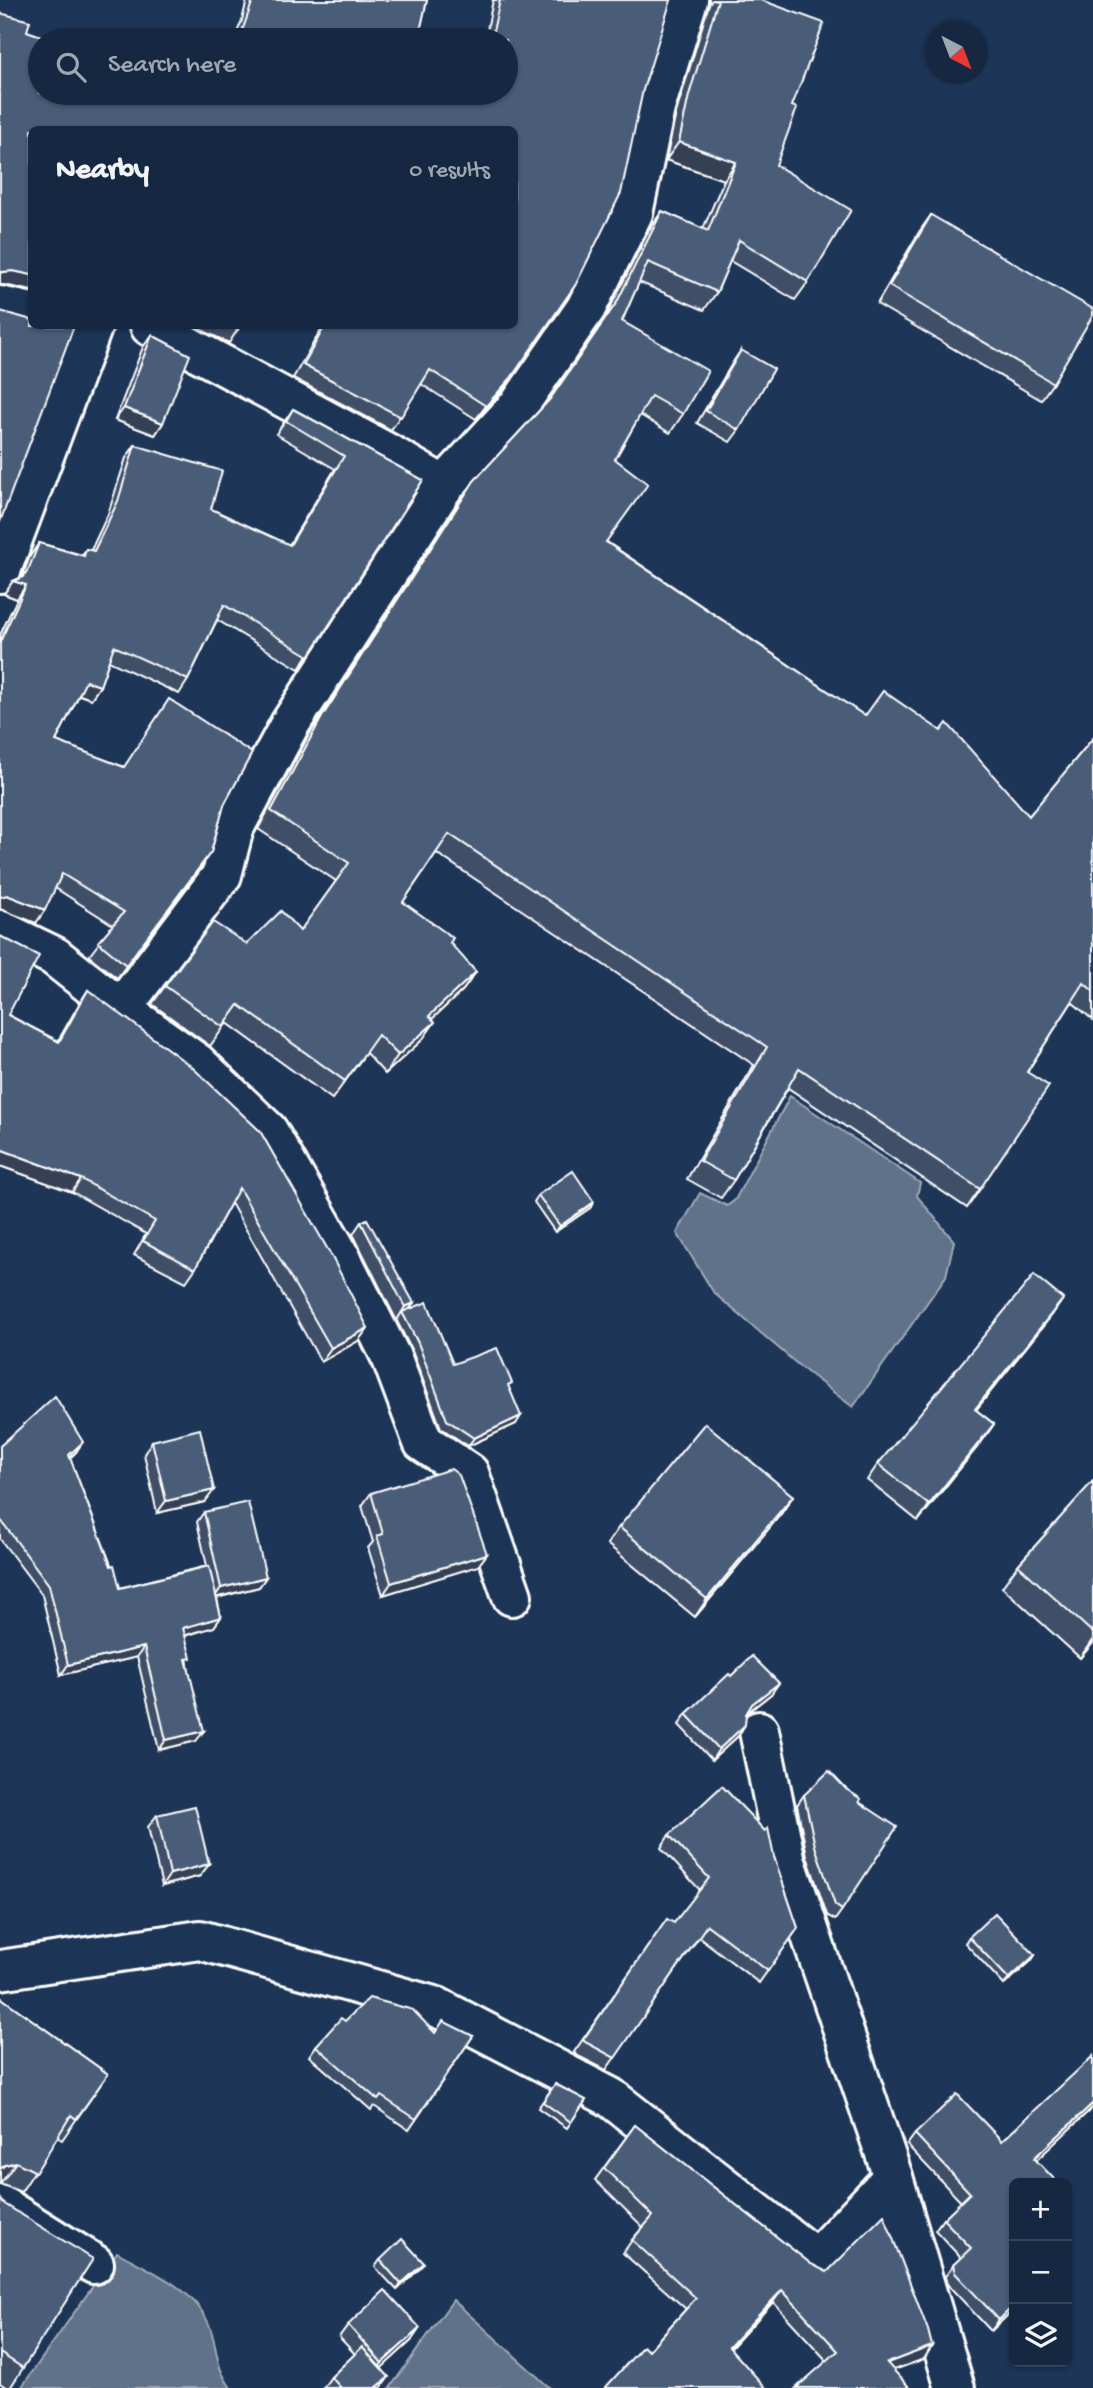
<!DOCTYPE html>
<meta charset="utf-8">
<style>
body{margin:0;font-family:"Gochi Hand",sans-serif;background:#23344c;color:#f1f3f6}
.controls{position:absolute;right:21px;bottom:21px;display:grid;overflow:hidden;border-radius:10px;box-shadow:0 2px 5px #0004}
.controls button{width:63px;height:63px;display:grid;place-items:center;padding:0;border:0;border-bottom:2px solid #35445a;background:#162841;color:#f1f3f6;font:35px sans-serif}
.compass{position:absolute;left:925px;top:21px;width:63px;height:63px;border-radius:50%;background:#162841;box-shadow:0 2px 5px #0004;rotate:138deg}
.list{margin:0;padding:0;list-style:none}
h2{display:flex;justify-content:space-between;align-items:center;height:91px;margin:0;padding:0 28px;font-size:30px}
h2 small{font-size:23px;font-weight:400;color:#9ea6b1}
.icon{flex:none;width:38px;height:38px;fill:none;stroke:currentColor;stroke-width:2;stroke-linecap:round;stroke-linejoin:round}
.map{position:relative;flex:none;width:1093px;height:2388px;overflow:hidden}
.search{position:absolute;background:#162841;box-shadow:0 2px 5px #0004;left:28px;top:28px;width:490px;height:77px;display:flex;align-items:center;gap:18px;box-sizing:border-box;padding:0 24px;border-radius:38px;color:#9ea6b1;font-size:26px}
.panel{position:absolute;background:#162841;box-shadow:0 2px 5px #0004;left:28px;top:126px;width:490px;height:203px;border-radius:10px}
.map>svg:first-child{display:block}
.water{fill:#617289;stroke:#a0aab8;stroke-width:2}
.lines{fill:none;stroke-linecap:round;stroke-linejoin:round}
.minor-casing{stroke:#fff;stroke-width:44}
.minor{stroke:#1d3557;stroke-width:38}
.wall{fill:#405068;stroke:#fff;stroke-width:2}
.shaded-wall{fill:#344155;stroke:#fff;stroke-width:2}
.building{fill:#4a5d79;stroke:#fff;stroke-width:2}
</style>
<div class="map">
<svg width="1093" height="2388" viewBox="0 0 1093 2388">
<rect width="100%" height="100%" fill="#1d3557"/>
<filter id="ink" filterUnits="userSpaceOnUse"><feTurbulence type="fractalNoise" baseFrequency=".0143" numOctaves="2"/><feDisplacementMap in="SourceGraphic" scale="14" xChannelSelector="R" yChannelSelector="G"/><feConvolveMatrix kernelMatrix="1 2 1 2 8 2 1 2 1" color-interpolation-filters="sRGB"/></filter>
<g filter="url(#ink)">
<g class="water">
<polygon points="790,1096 920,1183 917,1196 954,1241 946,1276 853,1407 803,1369 714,1293 677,1233 700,1193 727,1206 735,1200"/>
<path d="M117 2252C150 2271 196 2288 210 2327 219 2353 214 2364 231 2388H21Z"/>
<polygon points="453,2300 550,2388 390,2388"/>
</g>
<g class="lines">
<g class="minor-casing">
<g id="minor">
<polyline points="0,306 32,313"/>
<polyline points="150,326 391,455 444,486 519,405 586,308 633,213 655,108 688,0"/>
<polyline points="0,573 92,328"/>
<polyline points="0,930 54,956 121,1009 222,875 234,828 290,724 444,486"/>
<polyline points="121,1009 197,1063 268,1131 341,1258 392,1359 423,1442 469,1473 512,1596"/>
<polyline points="759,1731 786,1862 893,2177 955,2388"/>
<polyline points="0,1970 200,1940 437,2007 610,2097 816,2259 893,2177"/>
<polyline points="0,2205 94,2264"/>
</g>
</g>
<use href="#minor" class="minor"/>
</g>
<g class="wall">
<polygon points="247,0 427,0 418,40 234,40 242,20"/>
<polygon points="493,0 671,0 502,391 476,419 421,384 391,430 293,378 323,326 514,326 514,130 32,130 4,285 0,285 0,13 27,31 40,93 506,93 506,40 485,40"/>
<polygon points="712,0 761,0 792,106 776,165 808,282 795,300 730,261 717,292 704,310 639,282 622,321 683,414 670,433 640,415 615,459 607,542 865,716 1029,816 1093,738 1093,1020 1072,1002 1027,1072 980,1189 967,1208 788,1088 734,1180 721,1198 687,1179 754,1065 436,853 403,902 450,944 476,972 463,990 432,1019 422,1040 385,1074 366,1053 332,1099 227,1023 210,1046 152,1004 165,986 247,944 300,931 336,881 258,829 309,735 474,481 549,400 604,320 649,230 662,211 703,229 724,180 666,160 676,113 709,4"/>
<polygon points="931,215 1053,383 1041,400 877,304 919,232"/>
<polygon points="193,326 240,326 229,343"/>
<polygon points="152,335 163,423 155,435 115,420 143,347"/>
<polygon points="741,350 739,430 730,442 697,423 733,362"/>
<polygon points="293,409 423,480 299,669 217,620 188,680 179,694 109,661 100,686 91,699 79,695 56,741 224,805 211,852 117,978 89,956 113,925 55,888 36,923 0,909 0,635 17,599 4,594 13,581 22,577 30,556 39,543 82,555 86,549 91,550 108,514 126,458 135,445 211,509 289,545 335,469 276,434"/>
<polygon points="0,936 8,1015 58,1041 79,1004 88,990 368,1328 358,1341 321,1362 231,1203 195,1269 186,1282 134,1255 146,1234 72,1192 0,1166"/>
<polygon points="538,1195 590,1208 555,1232 534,1202"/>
<polygon points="361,1222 409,1309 453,1364 509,1388 516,1424 468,1446 441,1428 412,1351 353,1234"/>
<polygon points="1063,1299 1052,1315 976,1410 994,1424 983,1440 918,1521 867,1480 878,1464"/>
<polygon points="152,1441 205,1502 157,1513 144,1454"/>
<polygon points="0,1446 76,1452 70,1458 120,1588 207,1566 197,1522 204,1512 266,1577 259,1587 217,1598 221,1617 214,1627 185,1636 196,1741 159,1750 137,1657 61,1675 42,1595 0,1539"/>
<polygon points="1093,1481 1093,1643 1080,1658 1002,1587 1018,1565"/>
<polygon points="371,1493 487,1554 478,1566 383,1595 368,1548 373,1542 362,1506"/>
<polygon points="793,1496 781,1514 695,1617 607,1544 619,1527"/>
<polygon points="731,1676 771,1694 746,1714 738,1736 712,1760 679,1725 686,1714"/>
<polygon points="846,1789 859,1802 842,1910 835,1920 827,1915 807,1856 797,1805 804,1795"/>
<polygon points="157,1815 209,1864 200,1876 162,1886 148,1827"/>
<polygon points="669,1835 774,1857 798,1928 759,1983 699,1937 606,2070 576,2055 574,2052 667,1919 674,1923 700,1890 661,1848"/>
<polygon points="969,1937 1035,1955 1031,1961 1004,1985 965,1943"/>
<polygon points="0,1997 108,2074 62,2140 57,2137 21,2192 0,2184"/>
<polygon points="345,2021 435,2033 473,2036 409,2130 374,2106 371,2110 309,2056 316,2046"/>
<polygon points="555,2084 586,2100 567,2128 538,2108"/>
<polygon points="1093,2107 1036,2160 1014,2183 1014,2309 991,2331 947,2284 945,2277 953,2265 961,2258 935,2230 943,2219 961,2202 907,2145 915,2134 1002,2141"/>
<polygon points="635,2125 811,2264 932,2346 924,2359 893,2370 827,2361 773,2302 730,2349 648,2351 686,2309 623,2253 632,2240 643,2227 595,2180"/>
<polygon points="0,2199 23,2368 10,2388 7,2388 0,2383"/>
<polygon points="380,2260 419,2269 397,2290 375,2267"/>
<polygon points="348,2325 411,2341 381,2368 381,2388 323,2388 331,2377 355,2354 339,2337"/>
</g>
<g class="shaded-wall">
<polygon points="679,142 736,162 724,180 666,160"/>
<polygon points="13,271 32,275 32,291 4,285 0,285 0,273 2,272"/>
<polygon points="511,378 502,391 476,419 486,406"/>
<polygon points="124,408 163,423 155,435 115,420"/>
<polygon points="13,581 26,585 17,599 4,594"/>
<polygon points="86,681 100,686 91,699 77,694"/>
<polygon points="7,895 45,910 36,923 0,909 0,897"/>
<polygon points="476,972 463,990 416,1034 429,1016"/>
<polygon points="435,1022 422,1040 385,1074 398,1055"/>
<polygon points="0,1149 81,1179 72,1192 0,1166"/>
<polygon points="594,1202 590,1208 555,1232 560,1226"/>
<polygon points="1063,1299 1052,1315 964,1425 975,1409"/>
<polygon points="414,1303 405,1315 402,1312 397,1320 405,1307"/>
<polygon points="368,1328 358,1341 321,1362 331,1348"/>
<polygon points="521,1416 516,1424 468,1446 474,1438"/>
<polygon points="994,1424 983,1440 918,1521 929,1505"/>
<polygon points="83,1442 76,1452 62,1465 69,1455"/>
<polygon points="214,1490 205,1502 157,1513 166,1501"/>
<polygon points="793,1496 781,1514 695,1617 707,1599"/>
<polygon points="487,1554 478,1566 383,1595 391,1583"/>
<polygon points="266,1577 259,1587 214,1598 221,1588"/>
<polygon points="221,1617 214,1627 176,1638 183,1628"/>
<polygon points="1093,1639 1093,1643 1080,1658"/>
<polygon points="144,1647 137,1657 61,1675 68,1665"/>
<polygon points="779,1683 771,1694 744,1715 752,1704"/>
<polygon points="745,1725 738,1736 712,1760 719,1749"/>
<polygon points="204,1731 196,1741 159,1750 166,1740"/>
<polygon points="209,1864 200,1876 162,1886 170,1874"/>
<polygon points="1035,1955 1031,1961 1004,1985 1009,1979"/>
<polygon points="1093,2103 1093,2107 1027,2169 1034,2158"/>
<polygon points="16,2162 1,2183 0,2184 0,2169 5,2165"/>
<polygon points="424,2263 419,2269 397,2290 401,2284"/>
<polygon points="782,2290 773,2302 720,2360 729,2347"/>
<polygon points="1014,2305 1014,2309 991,2331 999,2320"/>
<polygon points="420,2328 411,2341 374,2375 382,2363"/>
<polygon points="932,2346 924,2359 878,2376 887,2363"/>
<polygon points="389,2377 381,2388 376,2388"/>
</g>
<g class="building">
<polygon points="253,0 427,0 418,40 239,40"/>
<polygon points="500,0 671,0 643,90 621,193 576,284 511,378 486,406 430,370 401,417 303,365 325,326 514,326 514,130 32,130 32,275 13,271 2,272 0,273 0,13 30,21 27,31 53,40 40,40 40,93 506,93 506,40 491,40"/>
<polygon points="718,0 761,0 824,23 792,106 797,108 776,165 851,210 808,282 739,240 717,292 648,262 622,321 708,371 683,414 651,396 615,459 648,484 606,542 865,716 883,691 941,731 947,723 1029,816 1093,738 1093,991 1084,983 1027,1072 1049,1086 980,1189 799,1068 734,1180 700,1161 767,1047 449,834 403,902 453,938 450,943 476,972 429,1016 435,1022 398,1055 378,1035 345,1081 239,1005 223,1027 165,986 213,922 247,944 281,911 300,931 349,863 271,811 322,717 474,481 550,399 617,302 662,211 708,231 736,162 679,142 689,95"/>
<polygon points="931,215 1093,309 1093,315 1053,383 889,286"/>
<polygon points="0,311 32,320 32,326 74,326 0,522"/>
<polygon points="229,326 240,326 238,330"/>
<polygon points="152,335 190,355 163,423 124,408"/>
<polygon points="741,350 774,369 739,430 706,411"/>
<polygon points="293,409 423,480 309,656 224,605 188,680 114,646 100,686 86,681 56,741 124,767 169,699 252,753 224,805 211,852 126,965 98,942 124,912 62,874 45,910 7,895 0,897 0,642 26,585 13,581 23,577 29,568 39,543 84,556 86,549 94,551 118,501 135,445 222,471 211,509 290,545 344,456 286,421"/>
<polygon points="0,936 39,956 8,1015 59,1042 88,990 192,1067 260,1131 331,1255 368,1328 331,1348 239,1188 195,1269 143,1241 155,1221 81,1179 0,1149"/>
<polygon points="573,1171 594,1202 560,1226 538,1195"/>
<polygon points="367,1219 414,1303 405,1307 361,1222"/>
<polygon points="1034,1275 1063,1299 975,1409 994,1424 929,1505 878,1464"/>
<polygon points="427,1302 453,1364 497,1348 512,1383 508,1385 521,1416 474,1438 447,1420 418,1343 402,1312"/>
<polygon points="55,1396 83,1442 69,1455 111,1566 114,1565 120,1588 209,1566 221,1617 183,1628 191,1658 186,1659 204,1731 166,1740 144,1647 68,1665 49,1585 0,1519 0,1446"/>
<polygon points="705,1423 793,1496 707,1599 619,1527"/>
<polygon points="200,1429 214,1490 166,1501 152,1441"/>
<polygon points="451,1469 459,1475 487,1554 391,1583 377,1536 383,1534 371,1493"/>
<polygon points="1093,1481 1093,1633 1018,1565"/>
<polygon points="248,1502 266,1577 221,1588 204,1512"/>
<polygon points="752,1656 779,1683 752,1704 746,1714 745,1725 719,1749 686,1714 729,1674 731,1676"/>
<polygon points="829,1771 846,1789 861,1799 859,1802 897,1827 842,1910 835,1905 815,1846 804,1795"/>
<polygon points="722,1786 765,1831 768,1828 774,1857 798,1928 768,1971 707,1925 615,2058 585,2042 583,2040 667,1919 674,1923 709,1878 669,1835"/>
<polygon points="195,1806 209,1864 170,1874 157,1815"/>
<polygon points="995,1913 1035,1955 1009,1979 969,1937"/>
<polygon points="0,1997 108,2074 76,2119 71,2115 36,2172 16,2162 5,2165 0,2169"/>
<polygon points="369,1998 413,2010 435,2033 443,2021 473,2036 416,2119 381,2096 378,2100 316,2046 341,2018 345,2021"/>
<polygon points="1093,2056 1093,2103 1034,2158 1058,2183 1014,2183 1014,2305 999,2320 955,2273 953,2265 971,2248 943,2219 970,2193 915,2134 957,2094 1002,2141"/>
<polygon points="555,2084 586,2100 571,2122 543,2102"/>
<polygon points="635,2125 811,2264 827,2272 884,2215 928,2330 932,2346 887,2363 910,2388 796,2388 838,2351 782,2290 729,2347 766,2388 605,2388 643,2346 648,2351 696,2298 632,2240 653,2216 604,2168"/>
<polygon points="0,2199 3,2203 93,2259 23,2368 0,2353"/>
<polygon points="402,2239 424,2263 401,2284 380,2260"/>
<polygon points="385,2290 420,2328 382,2363 348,2325"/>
<polygon points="362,2347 389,2377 376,2388 341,2388 331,2377"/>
</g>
</g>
</svg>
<div class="controls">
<button>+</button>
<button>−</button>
<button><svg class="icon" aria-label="layers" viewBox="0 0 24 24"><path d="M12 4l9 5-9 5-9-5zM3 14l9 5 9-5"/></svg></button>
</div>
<svg class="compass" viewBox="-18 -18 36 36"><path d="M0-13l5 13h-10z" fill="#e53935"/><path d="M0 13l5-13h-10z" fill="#9ea6b1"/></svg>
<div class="search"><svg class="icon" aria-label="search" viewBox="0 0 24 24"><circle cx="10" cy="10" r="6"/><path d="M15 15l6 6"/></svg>Search here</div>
<section class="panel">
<h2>Nearby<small>0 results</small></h2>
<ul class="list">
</ul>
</section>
</div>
